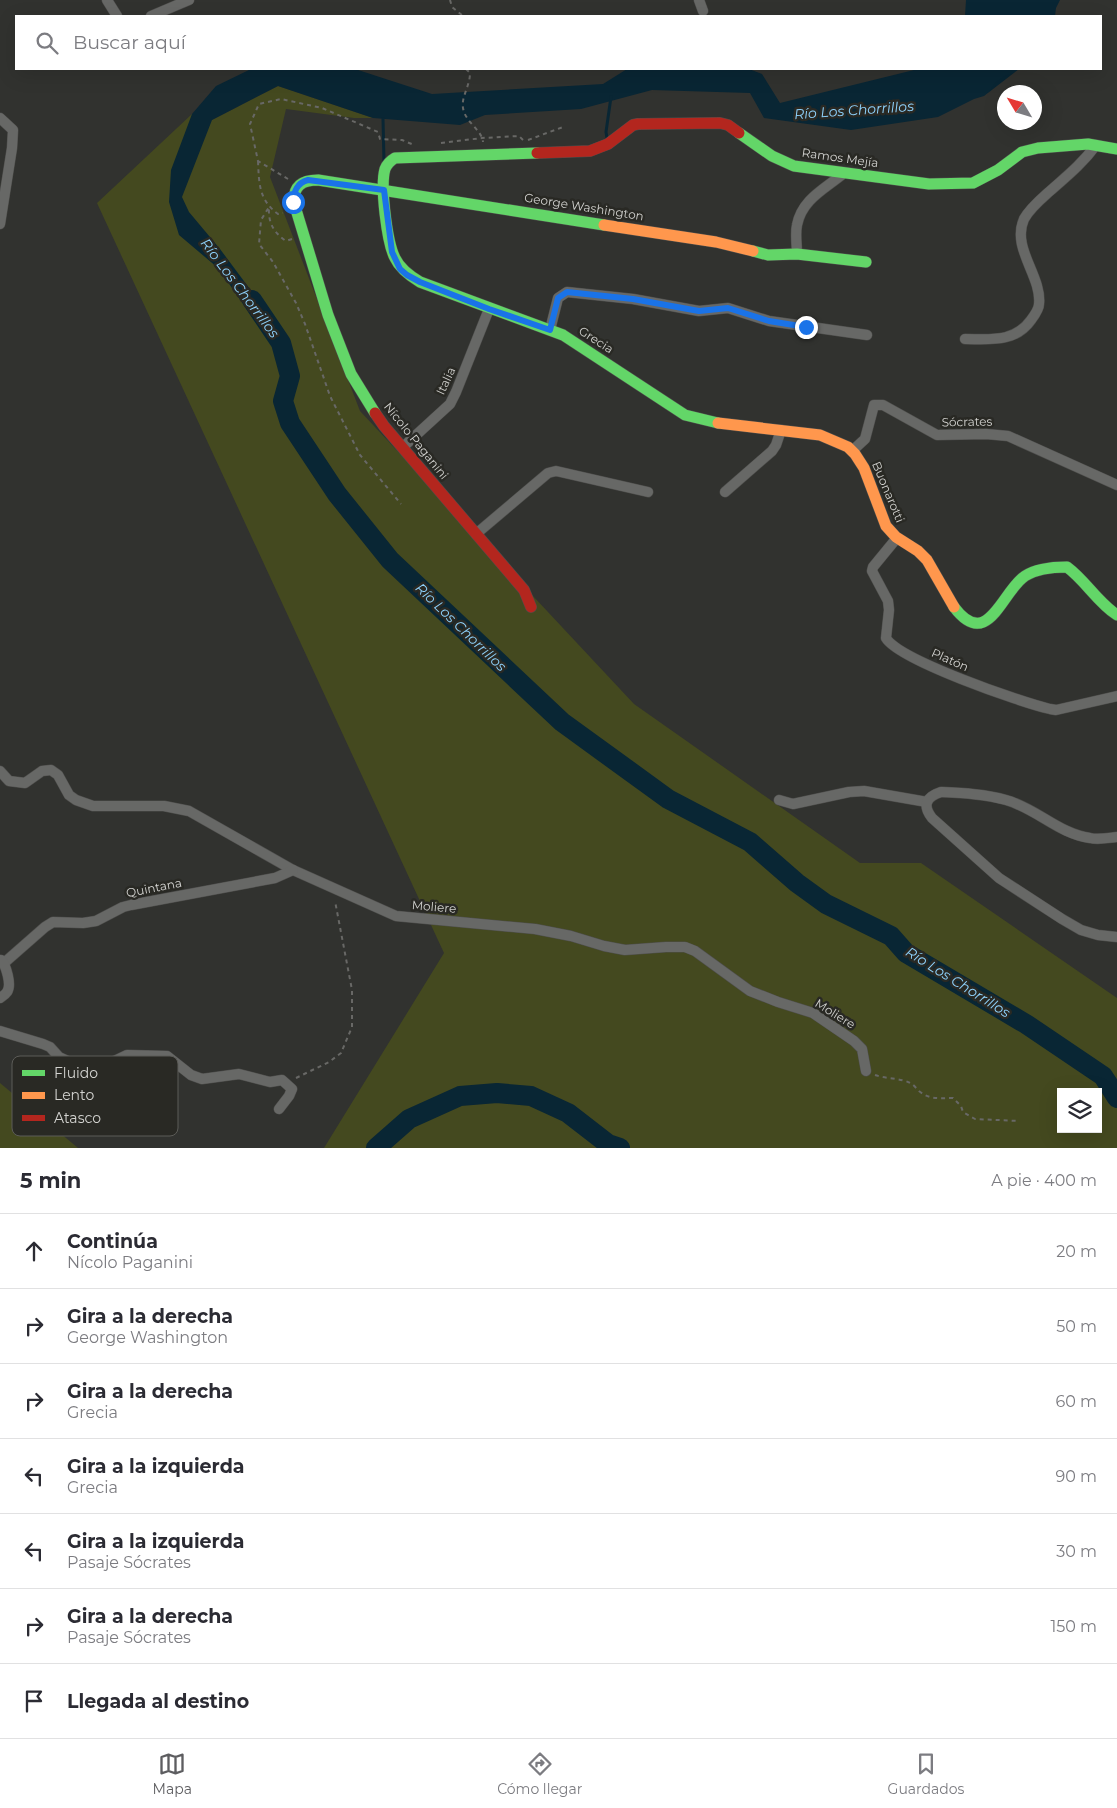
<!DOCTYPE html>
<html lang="es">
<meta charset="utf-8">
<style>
body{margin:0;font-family:Montserrat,sans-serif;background:#f7f7f7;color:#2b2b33}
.controls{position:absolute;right:15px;bottom:15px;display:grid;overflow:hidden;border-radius:0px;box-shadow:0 5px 20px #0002}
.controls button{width:45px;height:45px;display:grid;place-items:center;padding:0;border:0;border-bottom:1px solid #e1e1e2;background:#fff;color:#2b2b33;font:25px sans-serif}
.compass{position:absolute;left:997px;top:85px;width:45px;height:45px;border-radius:50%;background:#fff;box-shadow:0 5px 20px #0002;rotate:308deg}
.stop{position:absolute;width:15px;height:15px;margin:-11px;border:4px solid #1a73e8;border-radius:50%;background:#fff}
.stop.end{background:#1a73e8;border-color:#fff;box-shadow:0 1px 5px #0008}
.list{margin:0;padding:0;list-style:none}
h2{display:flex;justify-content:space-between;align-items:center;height:65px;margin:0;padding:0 20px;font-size:21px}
h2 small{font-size:16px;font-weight:400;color:#7c7c81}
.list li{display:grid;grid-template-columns:32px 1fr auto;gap:15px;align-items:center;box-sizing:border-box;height:75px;padding:0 20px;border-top:1px solid #e1e1e2}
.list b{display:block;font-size:19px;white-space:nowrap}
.list p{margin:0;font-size:16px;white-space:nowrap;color:#7c7c81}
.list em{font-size:16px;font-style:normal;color:#7c7c81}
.icon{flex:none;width:28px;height:28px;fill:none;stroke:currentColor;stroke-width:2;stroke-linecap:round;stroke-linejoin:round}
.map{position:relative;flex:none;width:1117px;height:1148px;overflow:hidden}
.search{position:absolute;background:#fff;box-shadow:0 5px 20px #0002;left:15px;right:15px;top:15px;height:55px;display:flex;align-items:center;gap:12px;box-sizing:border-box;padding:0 18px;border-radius:0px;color:#7c7c81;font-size:19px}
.sheet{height:590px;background:#fff}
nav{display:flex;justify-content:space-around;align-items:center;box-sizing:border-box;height:70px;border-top:1px solid #e1e1e2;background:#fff;font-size:14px;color:#7c7c81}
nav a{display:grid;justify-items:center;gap:2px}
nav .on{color:#5d5d60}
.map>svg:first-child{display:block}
.green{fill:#44491f;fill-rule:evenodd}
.water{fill:#092634}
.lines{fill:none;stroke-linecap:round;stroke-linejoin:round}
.stream{stroke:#092634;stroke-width:3}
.river{stroke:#092634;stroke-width:20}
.street-casing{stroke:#4e4e4c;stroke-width:11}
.fast-casing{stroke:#4e4e4c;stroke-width:12}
.slow-casing{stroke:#4e4e4c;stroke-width:12}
.jam-casing{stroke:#4e4e4c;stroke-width:12}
.path{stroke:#686866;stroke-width:2;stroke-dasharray:4 4;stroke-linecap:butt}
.street{stroke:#676866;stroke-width:10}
.fast{stroke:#63d668;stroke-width:11}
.slow{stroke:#ff974d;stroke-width:11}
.jam{stroke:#b3261e;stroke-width:11}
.route{stroke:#1a73e8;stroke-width:6}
.labels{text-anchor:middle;stroke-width:5;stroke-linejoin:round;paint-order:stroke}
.street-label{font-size:12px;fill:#d3d3d0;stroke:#292924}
.water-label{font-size:14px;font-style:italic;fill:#8ed2fc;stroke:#292924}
.key{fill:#292924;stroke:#5c5c58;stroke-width:1}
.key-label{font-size:14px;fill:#d3d3d0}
</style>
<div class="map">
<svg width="1117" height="1148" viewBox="0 0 1117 1148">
<rect width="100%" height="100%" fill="#31322f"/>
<g class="green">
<path d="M278 86 373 118H354L286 109 270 177 360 411 634 704 860 863H921L1117 998V1148H324L444 953 97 203 192 114 212 120ZM1061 1092H1098V1129H1061Z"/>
<polygon points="0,1083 78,1148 0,1148"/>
</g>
<g class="water">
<polygon points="966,0 1060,0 1056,8 1055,16 965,16"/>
<polygon points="251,69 355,69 432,94 603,84 627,69 749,69 762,74 780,103 918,69 1019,69 984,96 974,99 938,117 851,130 764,118 750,93 652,90 581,109 485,115 460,125 373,118 278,86 212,120 182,197 189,212 220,249 273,320 260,328 218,268 179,235 169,202 171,170 192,114 216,86"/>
</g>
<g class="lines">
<g class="stream">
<polyline points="383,119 384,162"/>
<polyline points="607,138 606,132 611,97"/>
</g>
<g class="river">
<polyline points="252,300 281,343 290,376 283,401 290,423 337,494 390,560 562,722 668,799 750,842 797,883 826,904 891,936 906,953 1026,1024 1103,1076 1117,1098"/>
<polyline points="376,1148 409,1119 460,1096 497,1093 531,1096 568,1113 608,1144 620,1148"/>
</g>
<g class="street-casing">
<g id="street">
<polyline points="107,0 117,16"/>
<polyline points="699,0 703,11"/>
<polyline points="151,16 189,0"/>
<polyline points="0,118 13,130 12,148 0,224"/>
<path d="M797 254C797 245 795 234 797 225 802 199 825 189 844 173"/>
<polyline points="550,330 558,298 567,292 633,299 699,311 728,308 769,321 867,335"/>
<path d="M965 339C989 339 1015 343 1031 320 1034 316 1039 309 1039 304 1042 276 1011 248 1024 219 1030 208 1041 199 1050 191 1067 176 1083 163 1096 145"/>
<polyline points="403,447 450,404 456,392 489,309"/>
<polyline points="852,451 865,439 874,405 883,405 937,435 986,434 1008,436 1117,485"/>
<polyline points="725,492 772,451 776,445 781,430"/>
<polyline points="476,534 548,473 556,471 648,492"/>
<path d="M896 539 873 567 872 571 888 601 889 610 886 638C899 660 1020 702 1050 709L1056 710 1117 696"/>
<polyline points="0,771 9,781 25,783 42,771 51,770 58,775 69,795 76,800 93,806 164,806 189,811 293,870 396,916 535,929 571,936 604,946 625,950 666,947 685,947 695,951 750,991 778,1002 813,1013 854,1041 862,1049 866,1071"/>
<polyline points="779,800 793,804 849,792 864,791 927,802"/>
<path d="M1117 837C1108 838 1098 840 1090 838 1059 834 1036 808 1006 800 985 794 962 793 941 792 926 797 922 805 932 818L999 878 1062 919 1081 930 1098 935 1117 937"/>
<polyline points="4,963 45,927 53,922 83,923 96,921 123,907 131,905 275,878 293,870"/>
<path d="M0 998C3 996 5 995 7 992 12 985 6 965 1 960"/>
<polyline points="0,1031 43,1044 50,1047 59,1057 72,1063 88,1066 104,1066 127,1055 167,1056 191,1075 202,1079 239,1074 270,1082 282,1080 292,1089 289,1096 279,1109"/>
</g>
</g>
<g class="fast-casing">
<g id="fast">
<polyline points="739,133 772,156 794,166 929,184 973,183 998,170 1022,152 1038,148 1088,144 1117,149"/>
<path d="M537 153 395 158C390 161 387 164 385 169 380 186 387 243 395 258 400 269 410 276 420 282L563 335 685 415 718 423"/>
<polyline points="753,251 768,255 797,254 866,262"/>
<path d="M375 413 351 374 328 315 294 203C293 186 302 180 318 180L604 225"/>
<path d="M954 607C988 652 1002 591 1025 576 1036 569 1054 567 1067 567 1086 581 1097 602 1117 615"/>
</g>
</g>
<g class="slow-casing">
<g id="slow">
<polyline points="604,225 716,242 753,251"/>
<polyline points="718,423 820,435 848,447 855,454 864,468 886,526 896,537 918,551 927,560 954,607"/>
</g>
</g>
<g class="jam-casing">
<g id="jam">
<polyline points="537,153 590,151 608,144 633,125 638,124 720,123 728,125 739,133"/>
<polyline points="375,413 384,426 524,590 531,607"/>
</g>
</g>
<g class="path">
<polyline points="450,0 452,7 463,16"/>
<path d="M466 69 470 73C470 86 461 97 463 108 465 122 482 130 483 142"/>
<polyline points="528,140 563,127"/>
<polyline points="441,143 482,138 519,136 524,141"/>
<path d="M258 161C259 184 259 200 278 214L283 213"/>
<polyline points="288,179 258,161 250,124 259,104 281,99 322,108 378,132 380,139 402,140 414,145"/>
<path d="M292 239 286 241C273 232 268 222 269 207L261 220 259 244 273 262 296 303 305 324 330 396 360 455 401 504"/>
<path d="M875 1075C886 1079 901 1078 910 1083 913 1084 916 1088 919 1091 930 1100 939 1098 953 1098L961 1106 963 1112 975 1119 1019 1121"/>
<polyline points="296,1078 329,1062 341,1053 352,1027 352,990 335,901"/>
</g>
<use href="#street" class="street"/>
<use href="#fast" class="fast"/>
<use href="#slow" class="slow"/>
<use href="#jam" class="jam"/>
</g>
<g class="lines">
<path class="route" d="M293 202C294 191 297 183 308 180L384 190 392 252 400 269 407 275 420 282 489 309 550 330 558 298 567 292 633 299 699 311 728 308 769 321 806 327"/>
</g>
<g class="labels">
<g class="street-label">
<text transform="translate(840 158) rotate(8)" y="4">Ramos Mejía</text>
<text transform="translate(584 207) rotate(9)" y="4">George Washington</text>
<text transform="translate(596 340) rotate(33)" y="4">Grecia</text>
<text transform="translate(446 381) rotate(-65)" y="4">Italia</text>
<text transform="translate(967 422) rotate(-1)" y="4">Sócrates</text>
<text transform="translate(416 441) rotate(51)" y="4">Nícolo Paganini</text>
<text transform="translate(888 492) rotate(67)" y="4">Buonarotti</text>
<text transform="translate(950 660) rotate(24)" y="4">Platón</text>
<text transform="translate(154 888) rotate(-11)" y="4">Quintana</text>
<text transform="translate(434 907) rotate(5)" y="4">Moliere</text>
<text transform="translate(835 1014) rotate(32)" y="4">Moliere</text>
</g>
<g class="water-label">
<text transform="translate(854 110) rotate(-4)" y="5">Río Los Chorrillos</text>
<text transform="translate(240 288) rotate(53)" y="5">Río Los Chorrillos</text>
<text transform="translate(461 627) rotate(44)" y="5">Río Los Chorrillos</text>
<text transform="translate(958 982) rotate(32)" y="5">Río Los Chorrillos</text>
</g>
</g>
<rect x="12" y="1056" width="166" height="80" rx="8" class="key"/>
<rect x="22" y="1070" width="23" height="6" fill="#63d668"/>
<rect x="22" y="1092" width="23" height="7" fill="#ff974d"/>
<rect x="22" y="1115" width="23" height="6" fill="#b3261e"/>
<g class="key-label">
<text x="54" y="1078">Fluido</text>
<text x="54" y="1100">Lento</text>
<text x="54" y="1123">Atasco</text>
</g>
</svg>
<div class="controls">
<button><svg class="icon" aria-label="layers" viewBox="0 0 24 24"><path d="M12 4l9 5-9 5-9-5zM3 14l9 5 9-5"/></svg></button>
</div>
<svg class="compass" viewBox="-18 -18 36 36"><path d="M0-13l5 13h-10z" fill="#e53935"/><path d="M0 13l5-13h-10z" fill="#7c7c81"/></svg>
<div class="stop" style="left:293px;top:202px"></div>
<div class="stop end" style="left:806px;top:327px"></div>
<div class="search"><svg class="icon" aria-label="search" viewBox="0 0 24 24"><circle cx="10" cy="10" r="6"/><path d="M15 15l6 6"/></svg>Buscar aquí</div>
</div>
<section class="sheet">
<h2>5 min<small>A pie · 400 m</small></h2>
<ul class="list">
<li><svg class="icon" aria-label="ahead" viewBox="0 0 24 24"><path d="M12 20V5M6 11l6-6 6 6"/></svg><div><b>Continúa</b><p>Nícolo Paganini</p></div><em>20 m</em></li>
<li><svg class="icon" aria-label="right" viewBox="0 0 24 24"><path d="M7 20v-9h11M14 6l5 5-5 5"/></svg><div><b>Gira a la derecha</b><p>George Washington</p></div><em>50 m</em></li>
<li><svg class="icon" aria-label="right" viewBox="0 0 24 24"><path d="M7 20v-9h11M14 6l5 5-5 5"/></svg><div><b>Gira a la derecha</b><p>Grecia</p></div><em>60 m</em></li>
<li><svg class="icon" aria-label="left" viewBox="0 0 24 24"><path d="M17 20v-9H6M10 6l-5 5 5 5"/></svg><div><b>Gira a la izquierda</b><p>Grecia</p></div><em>90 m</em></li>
<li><svg class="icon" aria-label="left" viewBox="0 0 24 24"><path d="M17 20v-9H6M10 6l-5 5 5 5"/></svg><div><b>Gira a la izquierda</b><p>Pasaje Sócrates</p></div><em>30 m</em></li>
<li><svg class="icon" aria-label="right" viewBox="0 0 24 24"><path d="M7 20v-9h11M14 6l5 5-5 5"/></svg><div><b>Gira a la derecha</b><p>Pasaje Sócrates</p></div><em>150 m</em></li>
<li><svg class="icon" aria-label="arrive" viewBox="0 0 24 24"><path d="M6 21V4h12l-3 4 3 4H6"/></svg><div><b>Llegada al destino</b></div></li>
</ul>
</section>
<nav>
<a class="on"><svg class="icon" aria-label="map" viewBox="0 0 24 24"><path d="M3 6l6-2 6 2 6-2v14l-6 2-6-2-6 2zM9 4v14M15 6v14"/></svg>Mapa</a>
<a><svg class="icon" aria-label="directions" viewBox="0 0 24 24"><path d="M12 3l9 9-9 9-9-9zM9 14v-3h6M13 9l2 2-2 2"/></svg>Cómo llegar</a>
<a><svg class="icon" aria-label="saved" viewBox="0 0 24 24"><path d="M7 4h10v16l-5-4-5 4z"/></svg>Guardados</a>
</nav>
